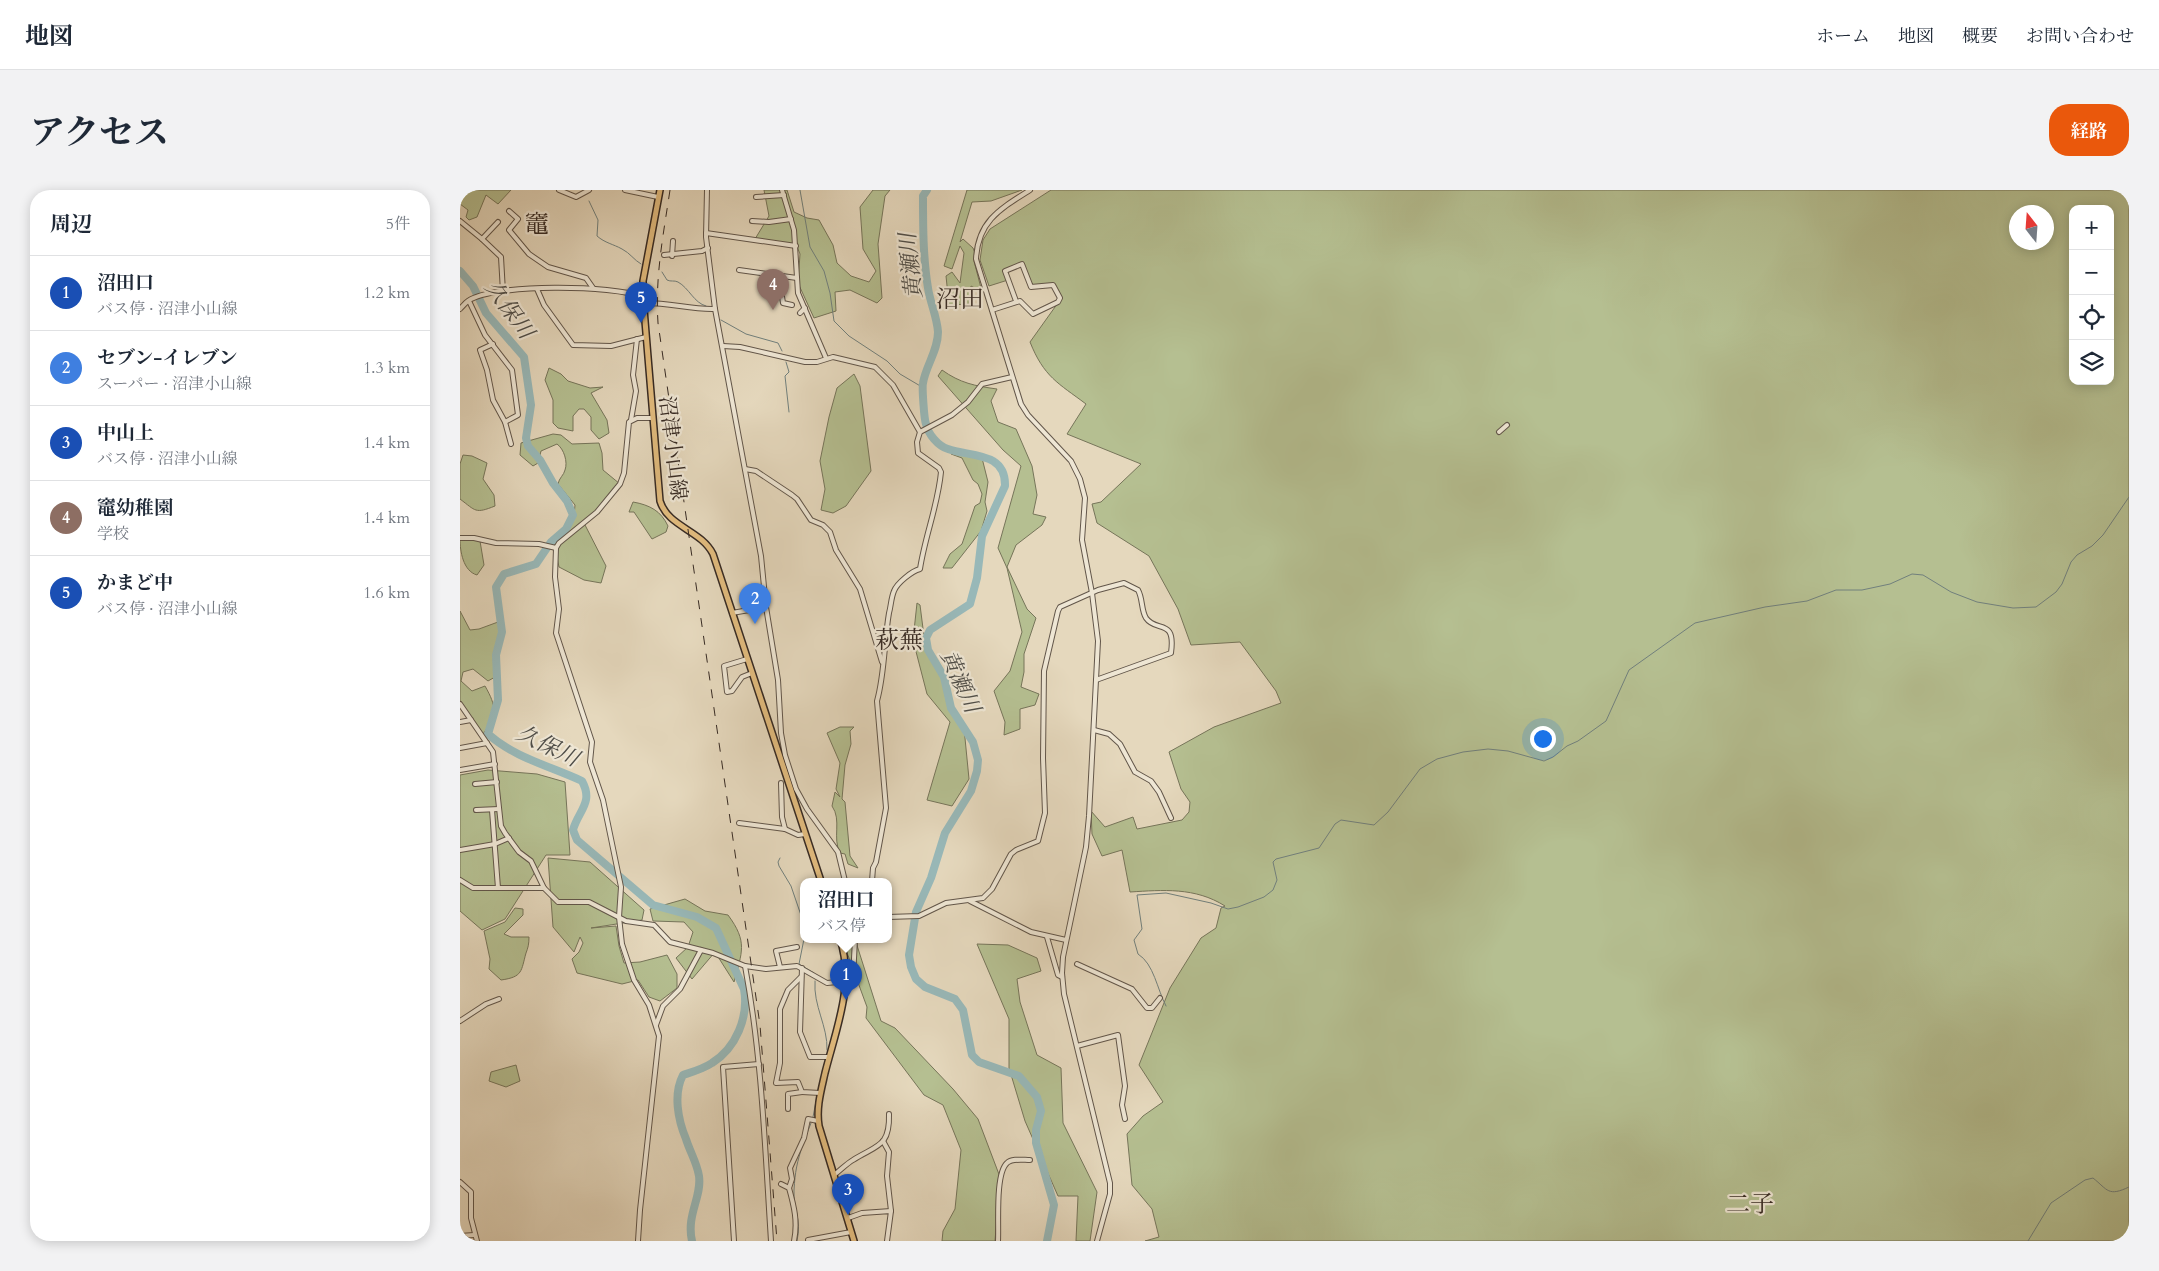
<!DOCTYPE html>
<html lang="ja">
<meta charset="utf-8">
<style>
body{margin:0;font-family:Cardo,"Noto Serif JP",serif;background:#f2f2f3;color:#1f2937}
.controls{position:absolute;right:15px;top:15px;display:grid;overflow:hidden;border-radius:10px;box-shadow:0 2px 12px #0003}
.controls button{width:45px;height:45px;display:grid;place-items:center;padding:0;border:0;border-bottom:1px solid #e0e1e3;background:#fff;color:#1f2937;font:25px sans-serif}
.compass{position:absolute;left:1549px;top:15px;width:45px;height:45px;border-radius:50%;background:#fff;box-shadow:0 2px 12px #0003;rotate:343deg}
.you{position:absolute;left:1082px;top:548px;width:18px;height:18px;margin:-12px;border:4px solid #fff;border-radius:50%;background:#1a73e8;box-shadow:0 0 0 8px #1a73e833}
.badge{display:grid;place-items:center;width:32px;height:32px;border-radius:50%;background:#ea580c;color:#fff;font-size:16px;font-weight:700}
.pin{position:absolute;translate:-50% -41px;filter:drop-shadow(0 1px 2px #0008)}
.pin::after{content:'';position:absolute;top:26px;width:18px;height:15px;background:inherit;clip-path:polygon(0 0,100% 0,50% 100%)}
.popup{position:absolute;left:340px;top:688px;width:92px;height:65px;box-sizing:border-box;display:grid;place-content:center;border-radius:10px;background:#fff;filter:drop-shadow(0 1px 4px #0005);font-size:16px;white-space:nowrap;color:#747a83}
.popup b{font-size:19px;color:#1f2937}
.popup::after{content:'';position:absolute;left:50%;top:100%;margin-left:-10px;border:10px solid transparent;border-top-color:#fff}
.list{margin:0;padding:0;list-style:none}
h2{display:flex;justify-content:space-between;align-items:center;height:65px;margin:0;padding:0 20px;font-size:21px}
h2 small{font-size:16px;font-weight:400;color:#747a83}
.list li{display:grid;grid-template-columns:32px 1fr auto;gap:15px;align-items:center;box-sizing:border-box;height:75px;padding:0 20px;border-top:1px solid #e0e1e3}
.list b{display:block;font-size:19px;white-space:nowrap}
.list p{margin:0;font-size:16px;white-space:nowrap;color:#747a83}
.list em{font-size:16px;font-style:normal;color:#747a83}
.icon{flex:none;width:28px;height:28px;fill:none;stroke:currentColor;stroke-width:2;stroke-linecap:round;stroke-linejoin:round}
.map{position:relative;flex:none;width:1669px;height:1051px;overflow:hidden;border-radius:20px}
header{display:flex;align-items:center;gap:30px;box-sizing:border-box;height:70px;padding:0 25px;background:#fff;border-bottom:1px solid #e0e1e3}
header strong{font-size:24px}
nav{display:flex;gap:28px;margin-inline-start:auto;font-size:18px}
.intro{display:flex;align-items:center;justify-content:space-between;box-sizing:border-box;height:120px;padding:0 30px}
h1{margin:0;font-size:35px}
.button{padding:12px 22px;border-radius:20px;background:#ea580c;color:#fff;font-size:18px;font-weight:700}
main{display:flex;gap:30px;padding:0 30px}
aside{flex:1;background:#fff;border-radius:20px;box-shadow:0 2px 12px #0003}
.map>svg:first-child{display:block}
.green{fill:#b5bf91;stroke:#76755a;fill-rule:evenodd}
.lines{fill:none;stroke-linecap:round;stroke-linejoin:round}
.stream{stroke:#71807d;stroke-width:1}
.river{stroke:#98b8b8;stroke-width:8}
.minor-casing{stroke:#62564a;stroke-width:6}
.major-casing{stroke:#372b24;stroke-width:8}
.minor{stroke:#eee6d4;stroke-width:4}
.major{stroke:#e2bc7e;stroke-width:5}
.rail{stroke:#372b24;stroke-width:1;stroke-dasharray:9 9;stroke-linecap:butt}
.labels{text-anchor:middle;stroke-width:4.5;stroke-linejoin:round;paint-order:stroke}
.street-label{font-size:21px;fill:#372b24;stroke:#eee6d4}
.water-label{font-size:22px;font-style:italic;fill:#4f4e49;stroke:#eee6d4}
.quarter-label{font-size:24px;fill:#372b24;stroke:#eee6d4}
</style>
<header>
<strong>地図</strong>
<nav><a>ホーム</a><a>地図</a><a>概要</a><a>お問い合わせ</a></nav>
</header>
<div class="intro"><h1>アクセス</h1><a class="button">経路</a></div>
<main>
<aside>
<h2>周辺<small>5件</small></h2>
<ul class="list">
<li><span class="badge" style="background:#1a4fb4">1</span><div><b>沼田口</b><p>バス停 · 沼津小山線</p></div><em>1.2 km</em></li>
<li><span class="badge" style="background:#3f7fe0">2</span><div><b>セブン-イレブン</b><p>スーパー · 沼津小山線</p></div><em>1.3 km</em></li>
<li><span class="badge" style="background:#1a4fb4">3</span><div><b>中山上</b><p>バス停 · 沼津小山線</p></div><em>1.4 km</em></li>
<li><span class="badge" style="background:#8d6e63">4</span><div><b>竈幼稚園</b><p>学校</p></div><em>1.4 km</em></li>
<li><span class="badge" style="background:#1a4fb4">5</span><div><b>かまど中</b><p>バス停 · 沼津小山線</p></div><em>1.6 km</em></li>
</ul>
</aside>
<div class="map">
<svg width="1669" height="1051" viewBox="0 0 1669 1051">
<rect width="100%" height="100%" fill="#e5d8bd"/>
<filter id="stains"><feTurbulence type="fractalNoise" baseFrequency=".004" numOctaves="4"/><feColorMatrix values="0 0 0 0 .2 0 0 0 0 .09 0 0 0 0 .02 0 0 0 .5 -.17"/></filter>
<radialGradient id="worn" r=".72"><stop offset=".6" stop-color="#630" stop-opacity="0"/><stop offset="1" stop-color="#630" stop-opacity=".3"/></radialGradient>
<g class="green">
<polygon points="11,0 51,0 38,14 26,5 17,27 9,30 6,27 8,20 0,14 3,5"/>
<polygon points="304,0 327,0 334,22 347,28 359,30 373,55 377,73 391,86 409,92 416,81 403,59 400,17 413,0 430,0 425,6 418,54 422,108 417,113 390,100 375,102 376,121 354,128 338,93 340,64 336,54 295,49 309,26"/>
<polygon points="507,0 562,0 531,11 512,12 500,52 503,49 513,58 516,65 514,71 522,102 511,96 509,114 489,115 486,86 492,82 500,93 504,63 500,56 492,79 484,76"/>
<path d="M591 0H1669V1051H685L699 1047 692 1019 672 995 667 944 683 926 703 912 679 875 710 798 741 748 756 738 761 718 765 716C735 697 703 700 670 702L662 660 642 666 632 644 631 621 645 637 673 627 677 639 722 630 729 622 730 612 721 599 709 562 754 537 821 513 816 501 780 452 731 455 718 419 689 366 637 333 632 314 641 312 681 274 607 244 626 214C598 193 584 187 570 152L600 110 593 95 571 97 562 74 545 81 548 90 529 96 520 70 523 50 530 39ZM1613 19H1650V191H1613ZM1556 22H1586V52H1556Z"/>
<polygon points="89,178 101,184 108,191 130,198 143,197 131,203 147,230 149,243 139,249 131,240 131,227 124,219 119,219 113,226 113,241 98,238 93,233 93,210 85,190"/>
<path d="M482 180C500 193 515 196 537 199L531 211 538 232 556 239 572 276 577 305 573 324 586 327 582 335 556 355 547 377 567 419 576 428 564 464V482L561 497 579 504 575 515 560 519V539L544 545 545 532 534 501 550 481 562 442 547 378 538 358 561 276 543 260 478 186Z"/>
<polygon points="394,184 400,196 411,281 386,316 373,323 361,320 365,299 360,271 369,227 377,198"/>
<path d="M93 244 101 245 112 254 139 253 142 263 143 280 160 294 124 333 146 376 141 393 124 390 99 377 94 353 114 326 115 315 98 294C99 288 104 285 105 280 108 272 104 259 97 254L81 261 78 273 73 276 60 265 61 253Z"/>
<polygon points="493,260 522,268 528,292 525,312 527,321 521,341 492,378 483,378 490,364 502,354 515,316 520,313 522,304 518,294 513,290 502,268 491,264"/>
<path d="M3 265 12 266 27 273 23 289 34 305 35 316C15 324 16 321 0 309V274Z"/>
<path d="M173 312C190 315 201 321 208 336L206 342 192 349 174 322H169Z"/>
<path d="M5 347 20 351 24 375 17 385C3 381 0 361 0 349Z"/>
<polygon points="457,413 460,415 466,462 481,487 490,513 504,538 509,589 492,616 467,610 490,532 467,504 453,450"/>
<path d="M0 421 10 440 19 439 38 432 42 437 35 487 28 491 13 479 3 482 1 491 12 501 25 496C37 517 37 525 23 544L0 511Z"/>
<path d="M380 537H394L390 541 391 554 385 575 382 609 385 612 390 666 398 678 388 674 385 664 380 663C372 648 382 630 372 616L375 602 380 607 376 599 380 573 367 543Z"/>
<polygon points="28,580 77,584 105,592 110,665 86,665 45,729 22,740 0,721 0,585"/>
<polygon points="88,668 130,672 184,720 182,730 131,738 156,736 159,756 164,773 180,772 207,765 217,784 217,798 200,811 189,807 178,790 162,794 117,783 112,769 119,762 123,753 120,747 114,762 93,737"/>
<path d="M225 709 245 721 268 725C288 752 282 762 274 792L255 762 232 789 216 768 228 757 233 742 224 732 193 731 190 719Z"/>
<path d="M55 718 63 719V725L44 744 51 747H69C69 754 68 758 66 763 61 781 63 787 41 790L29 779 30 769 24 741 45 732Z"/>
<polygon points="382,749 395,749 421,831 435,838 493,899 518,929 540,987 535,1051 482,1051 483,1041 495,1019 501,960 483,915 464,905 406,828 407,817"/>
<polygon points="517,754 548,755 577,768 581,781 557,789 560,812 577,865 601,878 603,933 637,1002 630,1051 616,1051 618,1006 598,1006 565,931 549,878 549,829"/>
<polygon points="56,875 60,891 46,897 29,891 31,882"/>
</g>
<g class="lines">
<g class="stream">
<polyline points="340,0 350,57 364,81 370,103 374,131 389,146 427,171 440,184 462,197"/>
<path d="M129 11 138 30 137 46C145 53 153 54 162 59 170 63 174 70 181 74"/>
<path d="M202 82 207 90C211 92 214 90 218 92 229 98 234 113 246 116"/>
<polyline points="261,130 286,144 318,153 322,161"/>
<polyline points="326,172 329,182 325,186 329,222"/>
<polyline points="320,668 318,672 319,676 331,696 344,734"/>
<polyline points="344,749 339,774 354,783"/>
<path d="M355 791C353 816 368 836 367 860"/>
<path d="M706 816C697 799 694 774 678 764L674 750 682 739 677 705 706 703 751 713 768 719 778 717 804 707 813 700 817 690 813 672 816 669 859 658 875 634 881 630 914 635 928 622 960 579 977 569 1003 562 1028 559 1048 561 1084 571 1093 567 1107 556 1118 551 1146 531 1169 480 1235 433 1305 417 1347 411 1376 400H1402L1430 394 1452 384 1463 385 1491 402 1517 412 1553 418 1576 417 1596 402 1602 394 1611 372 1617 365 1632 356 1643 345 1669 307"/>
<polyline points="358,901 365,871"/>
<polyline points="353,927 357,906"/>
<polyline points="346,946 351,933"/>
<path d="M337 1051C342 1029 333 1019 334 1000 335 982 337 972 343 954"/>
<path d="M1568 1051 1591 1013 1625 990 1633 988C1648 1000 1648 1007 1669 997"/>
</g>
<g class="river">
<path d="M467 0 463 6C463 36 463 68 468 98 470 112 477 127 478 142 478 161 466 175 463 193 462 197 464 229 466 234 468 244 478 256 488 259 509 267 546 261 545 296L522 346 517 388 510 414 470 440 466 448 468 460 484 487 491 518 513 552 518 570 517 581 511 601 485 643 471 688 456 722 449 765 451 777 456 789 465 797 495 809 503 820 512 865 519 872 559 886 577 907 581 921 576 940V953L594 1015 587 1051"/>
<path d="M0 81 13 96 26 123 64 167 71 215 66 248 68 256 80 270 93 293 107 311 113 325 106 339 91 352 76 374 44 384 36 397 42 442 36 465 38 510 28 544C55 568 90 576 122 591 134 613 118 621 113 640L117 650 193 715 237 727 256 738 284 799C289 827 276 858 252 873 243 879 232 882 223 885 213 904 218 930 226 949 230 962 237 973 239 986 242 1007 226 1025 232 1051"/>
</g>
<g class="minor-casing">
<g id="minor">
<polyline points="99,0 116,7 129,0"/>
<polyline points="165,0 198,7"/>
<polyline points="247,0 246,47 255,119 301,366 306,417 318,490 321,543 325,565 336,599 347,619 378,662 385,691"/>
<polyline points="322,0 334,40 338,103 366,168"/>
<path d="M570 0C540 19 518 31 516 69L561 214 568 225 611 271 620 289 625 308 622 350 632 403 638 451 629 626 626 657 603 767 602 783 604 804 650 993V1004L637 1051"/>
<polyline points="296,7 324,5"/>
<polyline points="49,21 58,29 49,40 69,64 88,77 126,88 133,98"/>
<polyline points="0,31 22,49 41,67 43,102"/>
<polyline points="292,31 309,32 331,29"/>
<polyline points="246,43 336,56"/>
<polyline points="22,49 38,32"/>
<polyline points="204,65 242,61 248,58"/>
<polyline points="212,66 213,51"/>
<polyline points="279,80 337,88"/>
<polyline points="319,87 323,113 332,115"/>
<polyline points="77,99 84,115 113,155 151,156 186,147"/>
<polyline points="9,111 25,145 52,180 58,225 45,232"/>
<path d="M183 113C208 112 231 120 255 119"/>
<path d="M0 119C3 116 5 113 8 111 35 93 153 95 183 107"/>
<polyline points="532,120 560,111 573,124 598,112 600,108 593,95 571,97 562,74 545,81 556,111"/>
<polyline points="340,123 345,118"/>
<polyline points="33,154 20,160 27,180 33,210 45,232 51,254"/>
<polyline points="263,156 280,157 345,172 357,172 373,167 415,177 433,195 460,242"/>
<polyline points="171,230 176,201 173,185 177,149"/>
<polyline points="1039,242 1047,235"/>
<polyline points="285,279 296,281 332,305 337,309 351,330 363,335 370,342 376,360 400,399 422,472"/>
<polyline points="0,348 14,348 36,353 79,354 96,358"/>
<polyline points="272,423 306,417"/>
<polyline points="287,469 264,476 267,502 272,501 282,487 292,483"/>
<polyline points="0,514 33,562 41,636 45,643 59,662 71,671 84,698"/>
<polyline points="0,532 11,530"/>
<polyline points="634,540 649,544 660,554 675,582 691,591 699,602 711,628"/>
<polyline points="0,558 27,553"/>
<polyline points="0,580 35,574"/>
<polyline points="321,593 322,627 325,639"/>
<polyline points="15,594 37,592"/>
<polyline points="16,620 39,619"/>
<polyline points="32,620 38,698"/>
<polyline points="279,633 325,639 338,645 345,644"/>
<polyline points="0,660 35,654 49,648"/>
<polyline points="0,690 13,698 84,698 98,712 129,712 166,731 194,735 210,752 253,763 285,776 306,779 337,776 367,793 387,791 393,788 395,749"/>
<path d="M412 691 413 678 416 672 426 618 417 511C425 482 424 452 429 423 431 416 431 408 434 401 437 393 452 381 460 379 465 346 478 315 481 282L479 278 458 263 457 252 460 242 492 225 508 212 522 194 552 187"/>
<polyline points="510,711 571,742 606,750"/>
<path d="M428 727 459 726 486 713 523 708 532 699 551 664 556 660 578 651 585 623 583 568 584 481 598 421 600 417 638 400 664 393 678 400C683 409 681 420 686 428 696 443 716 427 711 463L636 490"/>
<polyline points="587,747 598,785 602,787"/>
<polyline points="617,774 672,799 687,818 692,818 700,808"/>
<path d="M285 776C302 867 305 959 311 1051"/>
<polyline points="320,777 316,761 337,757"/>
<polyline points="342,778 340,842 350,867 369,867"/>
<polyline points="341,787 328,800 320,819 320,873 316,893 338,892 342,902 360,903"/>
<polyline points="0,831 26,814 39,809"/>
<polyline points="196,835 203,816 220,799 241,760"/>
<polyline points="617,856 658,845 665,896 662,915 665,929"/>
<polyline points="328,919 328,904 342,902"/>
<polyline points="423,951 429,962 427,986 431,1021"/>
<path d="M374 985C381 980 386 974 393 970 417 955 430 957 429 924"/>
<polyline points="0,992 11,1002 11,1028 17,1051"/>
<path d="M321 994 329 998C334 1016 338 1032 334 1051"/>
<polyline points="329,998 332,989 330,978 344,948 348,929 358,931"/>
<polyline points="388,1028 402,1023 431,1021 427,1051"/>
<polyline points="0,1046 14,1045"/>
<polyline points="348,1050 391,1042"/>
<polyline points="178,1051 180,1020 199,846 189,815 174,790 162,754 159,727 161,697 143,610 130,572 132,552 96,443 99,419 95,387 96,358 99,353 137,322 160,294 164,283 169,232 177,228 192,228"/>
<polyline points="274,1051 263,877 299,874"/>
<path d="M538 1051C539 1034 535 984 547 973 552 968 563 970 570 970"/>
</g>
</g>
<g class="major-casing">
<g id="major">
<path d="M200 0 183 91V107L200 311C208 337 241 340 253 364L361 691"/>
<path d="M380 749C395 794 376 839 365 883 361 901 356 918 359 936L394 1051"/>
</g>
</g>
<use href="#minor" class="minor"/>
<use href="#major" class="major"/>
<path class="rail" d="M210 0C203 47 195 86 198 133L300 835 317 1051"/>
</g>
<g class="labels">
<g class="street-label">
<text transform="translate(213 258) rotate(83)" y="7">沼津小山線</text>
</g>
<g class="water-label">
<text transform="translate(450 76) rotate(-96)" y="8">黄瀬川</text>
<text transform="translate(50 119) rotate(54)" y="8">久保川</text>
<text transform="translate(501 491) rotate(66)" y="8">黄瀬川</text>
<text transform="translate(88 555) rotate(26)" y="8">久保川</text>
</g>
<g class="quarter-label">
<text x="77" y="42">竈</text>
<text x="500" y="117">沼田</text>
<text x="439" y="458">萩蕪</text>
<text x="1290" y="1022">二子</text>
</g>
</g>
<rect width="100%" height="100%" filter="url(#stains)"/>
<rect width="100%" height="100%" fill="url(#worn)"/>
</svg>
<div class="controls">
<button>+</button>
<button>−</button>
<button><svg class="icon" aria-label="locate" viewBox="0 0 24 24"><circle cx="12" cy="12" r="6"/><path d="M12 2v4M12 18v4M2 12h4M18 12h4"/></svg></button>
<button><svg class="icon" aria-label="layers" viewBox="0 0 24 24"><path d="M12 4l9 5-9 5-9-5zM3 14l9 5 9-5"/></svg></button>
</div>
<svg class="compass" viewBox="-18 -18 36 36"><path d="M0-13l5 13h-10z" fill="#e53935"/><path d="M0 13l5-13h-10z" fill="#747a83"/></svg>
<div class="you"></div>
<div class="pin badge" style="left:386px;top:810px;background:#1a4fb4">1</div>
<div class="popup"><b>沼田口</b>バス停</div>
<div class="pin badge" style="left:295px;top:434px;background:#3f7fe0">2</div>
<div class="pin badge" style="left:388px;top:1025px;background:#1a4fb4">3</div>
<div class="pin badge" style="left:313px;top:120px;background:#8d6e63">4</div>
<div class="pin badge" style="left:181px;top:133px;background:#1a4fb4">5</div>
</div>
</main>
